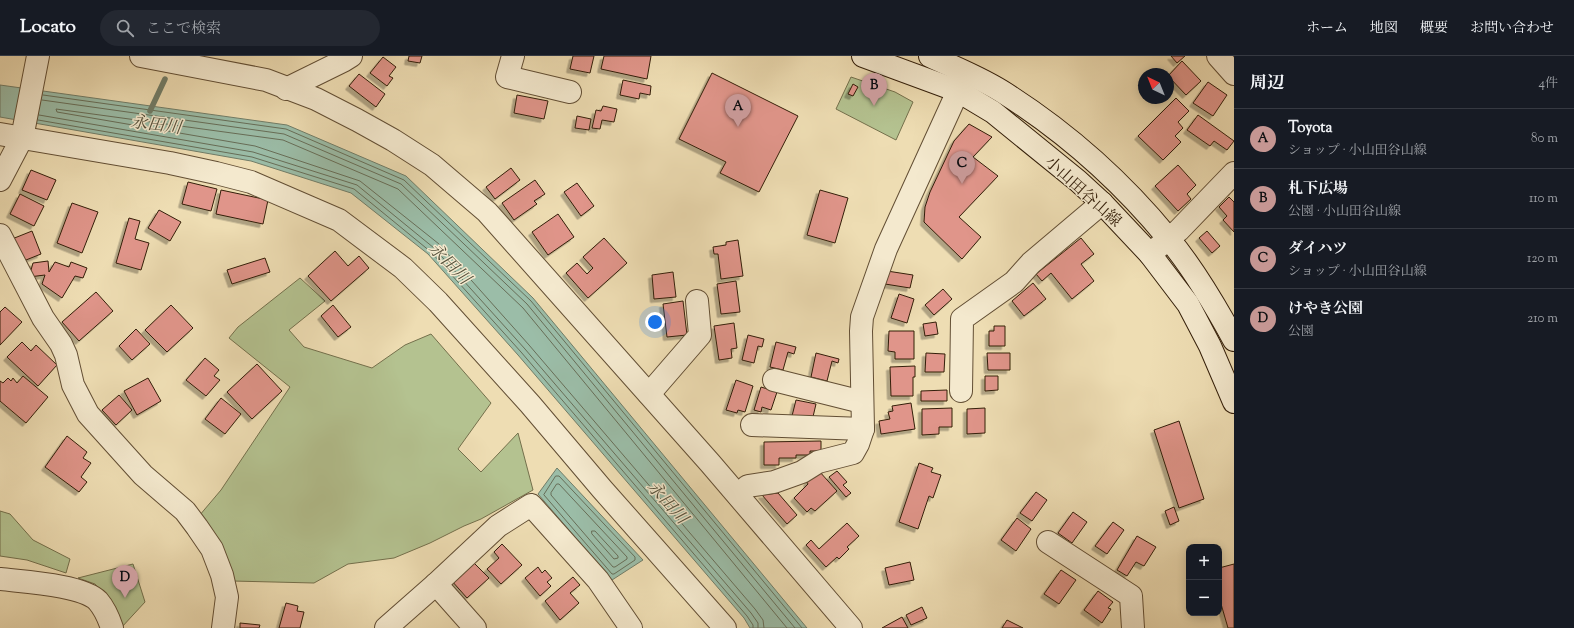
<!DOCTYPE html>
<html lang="ja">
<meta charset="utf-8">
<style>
body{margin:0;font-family:"Sorts Mill Goudy","Noto Serif JP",serif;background:#242831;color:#f1f3f6}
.controls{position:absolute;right:12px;bottom:12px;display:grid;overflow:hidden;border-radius:8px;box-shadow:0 2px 10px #0003}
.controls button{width:36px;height:36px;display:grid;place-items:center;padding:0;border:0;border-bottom:1px solid #363941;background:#171b24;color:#f1f3f6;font:20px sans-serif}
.compass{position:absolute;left:1138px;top:12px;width:36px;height:36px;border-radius:50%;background:#171b24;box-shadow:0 2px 10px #0003;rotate:317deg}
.you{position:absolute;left:655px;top:266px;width:14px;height:14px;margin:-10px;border:3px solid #fff;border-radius:50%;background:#1a73e8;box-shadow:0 0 0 6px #1a73e833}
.badge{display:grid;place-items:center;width:26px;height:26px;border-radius:50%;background:#c59692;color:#111;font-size:13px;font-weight:700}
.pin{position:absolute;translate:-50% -33px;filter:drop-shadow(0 1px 2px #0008)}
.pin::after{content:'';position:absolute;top:21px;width:14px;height:12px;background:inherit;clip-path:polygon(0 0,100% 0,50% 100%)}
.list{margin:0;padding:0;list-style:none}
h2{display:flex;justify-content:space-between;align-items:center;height:52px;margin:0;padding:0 16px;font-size:17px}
h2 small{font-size:13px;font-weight:400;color:#9ea1a6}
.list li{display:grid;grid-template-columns:26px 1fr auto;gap:12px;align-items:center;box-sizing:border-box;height:60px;padding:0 16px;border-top:1px solid #363941}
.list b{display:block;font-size:15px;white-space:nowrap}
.list p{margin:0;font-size:13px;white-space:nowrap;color:#9ea1a6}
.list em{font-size:13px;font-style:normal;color:#9ea1a6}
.icon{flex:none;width:22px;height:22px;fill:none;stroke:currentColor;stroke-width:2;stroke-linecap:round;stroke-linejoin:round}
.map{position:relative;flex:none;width:1234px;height:572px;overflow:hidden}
header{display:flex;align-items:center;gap:24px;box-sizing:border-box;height:56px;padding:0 20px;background:#171b24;border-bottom:1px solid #363941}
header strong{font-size:19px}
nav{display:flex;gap:22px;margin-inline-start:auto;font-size:14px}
.search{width:280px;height:36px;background:#242831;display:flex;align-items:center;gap:10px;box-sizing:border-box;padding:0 14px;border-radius:22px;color:#9ea1a6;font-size:15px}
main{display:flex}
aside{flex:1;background:#171b24}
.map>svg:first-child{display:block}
.green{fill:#b4c290;stroke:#74704c}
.water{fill:#9bbda8;stroke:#717d68}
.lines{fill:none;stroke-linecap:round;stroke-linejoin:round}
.shore{stroke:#676e58;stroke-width:1}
.stream{stroke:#717d68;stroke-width:5.5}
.building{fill:#e0958a;stroke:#331e09;filter:url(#shadow)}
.street-casing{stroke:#624e34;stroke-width:24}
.secondary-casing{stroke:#331e09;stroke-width:24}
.street{stroke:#f4e9ce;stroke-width:22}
.secondary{stroke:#f4e9ce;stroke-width:22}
.labels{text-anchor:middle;stroke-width:3;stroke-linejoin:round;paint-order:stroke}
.street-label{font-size:16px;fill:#331e09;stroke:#f4e9ce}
.water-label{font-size:17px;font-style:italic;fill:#524e39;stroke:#f4e9ce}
</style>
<header>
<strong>Locato</strong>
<div class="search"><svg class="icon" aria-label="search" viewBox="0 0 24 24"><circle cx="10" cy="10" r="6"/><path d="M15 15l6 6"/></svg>ここで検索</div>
<nav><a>ホーム</a><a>地図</a><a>概要</a><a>お問い合わせ</a></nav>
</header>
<main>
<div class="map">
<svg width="1234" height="572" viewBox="0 0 1234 572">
<defs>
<filter id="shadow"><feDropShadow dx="-3.5" dy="3.5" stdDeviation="0" flood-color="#0004"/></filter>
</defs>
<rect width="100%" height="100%" fill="#eeddb3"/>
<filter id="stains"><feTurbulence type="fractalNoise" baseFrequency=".005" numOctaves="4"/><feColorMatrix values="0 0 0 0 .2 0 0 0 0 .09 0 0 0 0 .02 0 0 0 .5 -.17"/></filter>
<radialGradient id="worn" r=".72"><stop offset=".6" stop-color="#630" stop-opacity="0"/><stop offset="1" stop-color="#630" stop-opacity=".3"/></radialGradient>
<g class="green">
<polygon points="851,21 895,36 913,46 896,84 836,53"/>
<polygon points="300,222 325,245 289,274 304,291 372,312 405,289 431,278 491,347 458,393 481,416 518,377 533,434 481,463 464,470 430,487 394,502 348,508 314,527 232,525 199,460 221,434 290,331 229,282 238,271"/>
<polygon points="0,455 10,458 33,484 70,503 66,517 27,504 0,500"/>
<polygon points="133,508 145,546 121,572 104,538 95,528 78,522"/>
</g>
<g class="water">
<polygon points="0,29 287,69 406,120 533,242 807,572 750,572 744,562 518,299 428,198 351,137 251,105 0,61"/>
<polygon points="557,412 643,504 612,524 538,438"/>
</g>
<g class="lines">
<g class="shore">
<polyline points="43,39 286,73 404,124 531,245 802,572"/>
<polyline points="42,44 284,78 401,128 527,248 795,572"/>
<polyline points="39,59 253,96 357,129 434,192 525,293 751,557 758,567 758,572"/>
<polyline points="38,64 252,101 354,133 431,196 521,296 747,560 753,569 753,572"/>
<polygon points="556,420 559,420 635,501 635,504 614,518 612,518 544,439"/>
<polygon points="557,428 559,428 627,501 627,503 615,511 613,511 551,439 551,437"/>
<polygon points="592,475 595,475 618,500 618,502 614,503 592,478"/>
<polyline points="764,572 763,564 755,553 529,289 439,188 360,125 255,90 57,56 56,53 283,84 398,133 523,252 787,572"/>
</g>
<polyline class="stream" points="150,55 165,23"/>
</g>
<g class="building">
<polygon points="409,0 422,0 420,7 408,5"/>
<polygon points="573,0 594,0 590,17 570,13"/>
<polygon points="604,0 651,0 647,23 601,13"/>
<polygon points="1171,0 1185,0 1177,7"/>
<polygon points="383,1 396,11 389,20 393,22 387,30 370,17"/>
<polygon points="1182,5 1201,25 1186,39 1168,20"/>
<polygon points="712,17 798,60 759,136 720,117 726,106 679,83"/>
<polygon points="359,18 385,38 376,51 349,30"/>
<polygon points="623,24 651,30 650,39 640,37 639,43 620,39"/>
<polygon points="1208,26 1227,39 1213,60 1193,47"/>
<polygon points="853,28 858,31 853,40 848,38"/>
<polygon points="517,39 548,45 544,63 514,57"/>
<polygon points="1176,42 1189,55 1178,66 1183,72 1175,80 1181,86 1163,104 1138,80"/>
<polygon points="603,50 617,53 614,66 602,64 600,73 592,72 596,54 601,55"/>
<polygon points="1198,59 1234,85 1227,94 1214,85 1210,90 1187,74"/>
<polygon points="577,60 591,63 589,74 575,72"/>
<polygon points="969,68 992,81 973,101 998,120 959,161 981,181 962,203 924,166 925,151 930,136 954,85"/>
<polygon points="1178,109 1196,129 1187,138 1191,143 1178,155 1155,130"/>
<polygon points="511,112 520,124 495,143 486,131"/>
<polygon points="31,114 56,124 47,144 22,134"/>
<polygon points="535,124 545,138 534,145 537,148 514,164 502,147"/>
<polygon points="188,126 217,133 211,155 182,148"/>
<polygon points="577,127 594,150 581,160 564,136"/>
<polygon points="221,134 268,144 263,168 216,158"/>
<polygon points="820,134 848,142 835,187 807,179"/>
<polygon points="20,138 44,150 34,170 10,158"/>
<polygon points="1229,141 1234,146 1234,176 1223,164 1227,160 1219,151"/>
<polygon points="72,147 98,156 82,197 57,187"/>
<polygon points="159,154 181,166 170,185 148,172"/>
<polygon points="558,158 574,181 548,199 532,176"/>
<polygon points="129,162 140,165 135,183 149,187 141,214 116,207"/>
<polygon points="32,175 41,198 21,206 12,183"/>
<polygon points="1207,175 1220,190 1212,197 1199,182"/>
<polygon points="604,182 627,207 588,242 566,217 577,207 587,218 593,212 583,201"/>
<polygon points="1081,182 1094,198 1081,208 1094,225 1072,243 1051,217 1042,225 1036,218"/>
<polygon points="738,184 743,220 721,223 718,198 714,198 713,191 726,189 726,186"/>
<polygon points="335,195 348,210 359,200 369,212 331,245 308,220"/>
<polygon points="265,202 270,216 232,228 227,214"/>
<polygon points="48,205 49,216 55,206 69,211 71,206 87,212 83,222 75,220 62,242 42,228 45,219 29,221 33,207"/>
<polygon points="887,215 913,219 910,232 885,228"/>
<polygon points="673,216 676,241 654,243 652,219"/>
<polygon points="736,225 740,256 721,258 717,228"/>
<polygon points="1033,227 1046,243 1024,260 1012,245"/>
<polygon points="943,233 952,243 934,259 925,249"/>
<polygon points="96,236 113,255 79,285 62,266"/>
<polygon points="899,238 914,243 907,267 891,262"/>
<polygon points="683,245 687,279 667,281 663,248"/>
<polygon points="171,249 193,272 167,296 145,274"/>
<polygon points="333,249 351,271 338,281 321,260"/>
<polygon points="5,251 22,266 0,289 0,256"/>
<polygon points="936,266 938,278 925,280 923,268"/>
<polygon points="734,267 737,292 731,293 732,302 719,304 714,270"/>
<polygon points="994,270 1005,270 1005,290 989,290 989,275 994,275"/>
<polygon points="136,273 150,288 132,304 119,290"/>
<polygon points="889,275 914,275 914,303 895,303 895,296 888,295"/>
<polygon points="748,279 764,283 762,291 758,290 754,307 742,304"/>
<polygon points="22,286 31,295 36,289 57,309 38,330 7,301"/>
<polygon points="776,286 796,291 794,298 788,296 783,314 770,311"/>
<polygon points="816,297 839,303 838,307 832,305 827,325 811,321"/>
<polygon points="926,297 945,298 944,316 925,316"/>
<polygon points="987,297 1010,297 1010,314 988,314"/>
<polygon points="205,302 219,314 214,320 220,324 206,340 186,324"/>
<polygon points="257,308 282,335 252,363 227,336"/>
<polygon points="915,310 915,321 913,321 913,340 891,340 890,311"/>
<polygon points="23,320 48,341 26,367 0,345 0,325 3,327 8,322 11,325 13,322 17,327"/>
<polygon points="985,320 998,320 998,334 985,335"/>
<polygon points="148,322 161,345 137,359 124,335"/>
<polygon points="736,324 753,330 745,356 738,354 737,357 726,354"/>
<polygon points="761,331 777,336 771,354 762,351 761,356 754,354"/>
<polygon points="947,334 947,345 921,345 921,335"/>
<polygon points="119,339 132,354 116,369 102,354"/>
<polygon points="221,342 241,358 225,378 205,363"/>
<polygon points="796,344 816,348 812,365 792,360"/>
<polygon points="911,347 915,373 881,378 879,365 890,363 888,356 893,355 892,350"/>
<polygon points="952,352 952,371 939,371 939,378 922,379 922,353"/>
<polygon points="985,352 985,377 967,378 967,353"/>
<polygon points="1179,365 1204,443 1179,452 1154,374"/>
<polygon points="67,380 87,396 83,402 91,407 81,421 87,426 79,436 45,411"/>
<polygon points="821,385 821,395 810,395 810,399 796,399 796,402 779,402 779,409 764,409 764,386"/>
<polygon points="919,407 933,412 931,416 941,419 933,442 929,440 918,473 899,466"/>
<polygon points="819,415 837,435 815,455 811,452 807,456 794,442 808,428 807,426"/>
<polygon points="837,415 847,426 843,429 851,437 846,441 829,421"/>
<polygon points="1036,436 1047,444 1032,465 1020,457"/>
<polygon points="778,437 797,459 787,468 762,439"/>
<polygon points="1174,451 1179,465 1170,469 1165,455"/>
<polygon points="1073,456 1087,466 1072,487 1058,477"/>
<polygon points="1017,462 1031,473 1016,495 1001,484"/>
<polygon points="1113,466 1124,474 1107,498 1095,490"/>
<polygon points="847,467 859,480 847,491 849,493 839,503 837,501 826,511 806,489 811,484 819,493"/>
<polygon points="1137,480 1156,491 1144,510 1136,506 1127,520 1117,514"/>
<polygon points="502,488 522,509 501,528 487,513 499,502 494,496"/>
<polygon points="472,505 489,522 467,542 451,524"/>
<polygon points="910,506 914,524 889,529 885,512"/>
<polygon points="1234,508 1234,572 1228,572 1219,541 1219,512"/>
<polygon points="538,511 542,517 545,514 552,522 547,526 551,530 540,540 525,522"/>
<polygon points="1061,514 1076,524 1059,548 1044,538"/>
<polygon points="573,521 580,529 570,537 579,547 560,564 545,545"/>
<polygon points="1098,535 1113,546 1108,552 1111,553 1102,567 1084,554"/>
<polygon points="286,547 298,550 297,555 304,556 300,572 279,572"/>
<polygon points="922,551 927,562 911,569 906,559"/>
<polygon points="902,561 908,572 882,572"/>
<polygon points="1007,564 1023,572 1002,572"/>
<polygon points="240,567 260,569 259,572 240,572"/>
</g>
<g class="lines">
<g class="street-casing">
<g id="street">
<polyline points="141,0 266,24 316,43 357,64 393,84 432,109 487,156 710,407 851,572"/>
<polyline points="513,0 507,21 570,36"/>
<polyline points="1218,0 1234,18"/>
<polyline points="286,33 343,5 351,0"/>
<polyline points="0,78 170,107 216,117 251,126 339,164 403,212 438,246 530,348 602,433 725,572"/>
<polyline points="0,124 22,82 38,0"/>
<polyline points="0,179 43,262 61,288 66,299 73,329 88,358 143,419 185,455 197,471 212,493 222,519 227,541 223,572"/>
<polyline points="1150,198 1179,174 1234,117"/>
<polyline points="774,324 862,346"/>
<polyline points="961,335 962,263 1014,226 1031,207 1102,147"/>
<polyline points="649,338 700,279 697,245"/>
<polyline points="752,369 863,373"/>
<polyline points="738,439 748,430 774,426 802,416 818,406 853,397 858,388 863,373 861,275 862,261 886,193 958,35"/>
<polyline points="1048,486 1131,540 1133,572"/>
<path d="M0 523C24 526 82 529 98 545 104 552 109 563 112 572"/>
<polyline points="436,528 475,572"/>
<polyline points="386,572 436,528 498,470 531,449 598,524 631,572"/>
</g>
</g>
<g class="secondary-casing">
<g id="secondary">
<polyline points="863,0 958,35 993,56 1078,125 1102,147 1150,198 1188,248 1210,290 1234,346"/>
<path d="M930 0C955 12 982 22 1006 38 1067 77 1122 126 1168 182 1194 213 1215 249 1234 284"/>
</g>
</g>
<use href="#street" class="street"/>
<use href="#secondary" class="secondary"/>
</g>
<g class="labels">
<g class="street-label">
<text transform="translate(1084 135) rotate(42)" y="6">小山田谷山線</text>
</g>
<g class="water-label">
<text transform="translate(156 68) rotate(7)" y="6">永田川</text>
<text transform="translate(450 207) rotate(45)" y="6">永田川</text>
<text transform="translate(668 446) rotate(48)" y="6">永田川</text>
</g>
</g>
<rect width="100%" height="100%" filter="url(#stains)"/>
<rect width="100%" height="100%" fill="url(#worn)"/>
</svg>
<div class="controls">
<button>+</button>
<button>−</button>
</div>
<svg class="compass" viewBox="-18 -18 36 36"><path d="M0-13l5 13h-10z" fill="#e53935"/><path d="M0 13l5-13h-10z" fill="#9ea1a6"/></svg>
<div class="you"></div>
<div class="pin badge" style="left:738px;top:71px">A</div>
<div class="pin badge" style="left:874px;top:50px">B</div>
<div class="pin badge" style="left:962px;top:128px">C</div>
<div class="pin badge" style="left:125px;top:542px">D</div>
</div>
<aside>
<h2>周辺<small>4件</small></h2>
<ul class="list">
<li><span class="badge">A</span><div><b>Toyota</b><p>ショップ · 小山田谷山線</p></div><em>80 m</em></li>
<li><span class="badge">B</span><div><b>札下広場</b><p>公園 · 小山田谷山線</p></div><em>110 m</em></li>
<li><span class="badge">C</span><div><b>ダイハツ</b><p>ショップ · 小山田谷山線</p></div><em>120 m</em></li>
<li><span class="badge">D</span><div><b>けやき公園</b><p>公園</p></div><em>210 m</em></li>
</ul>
</aside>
</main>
